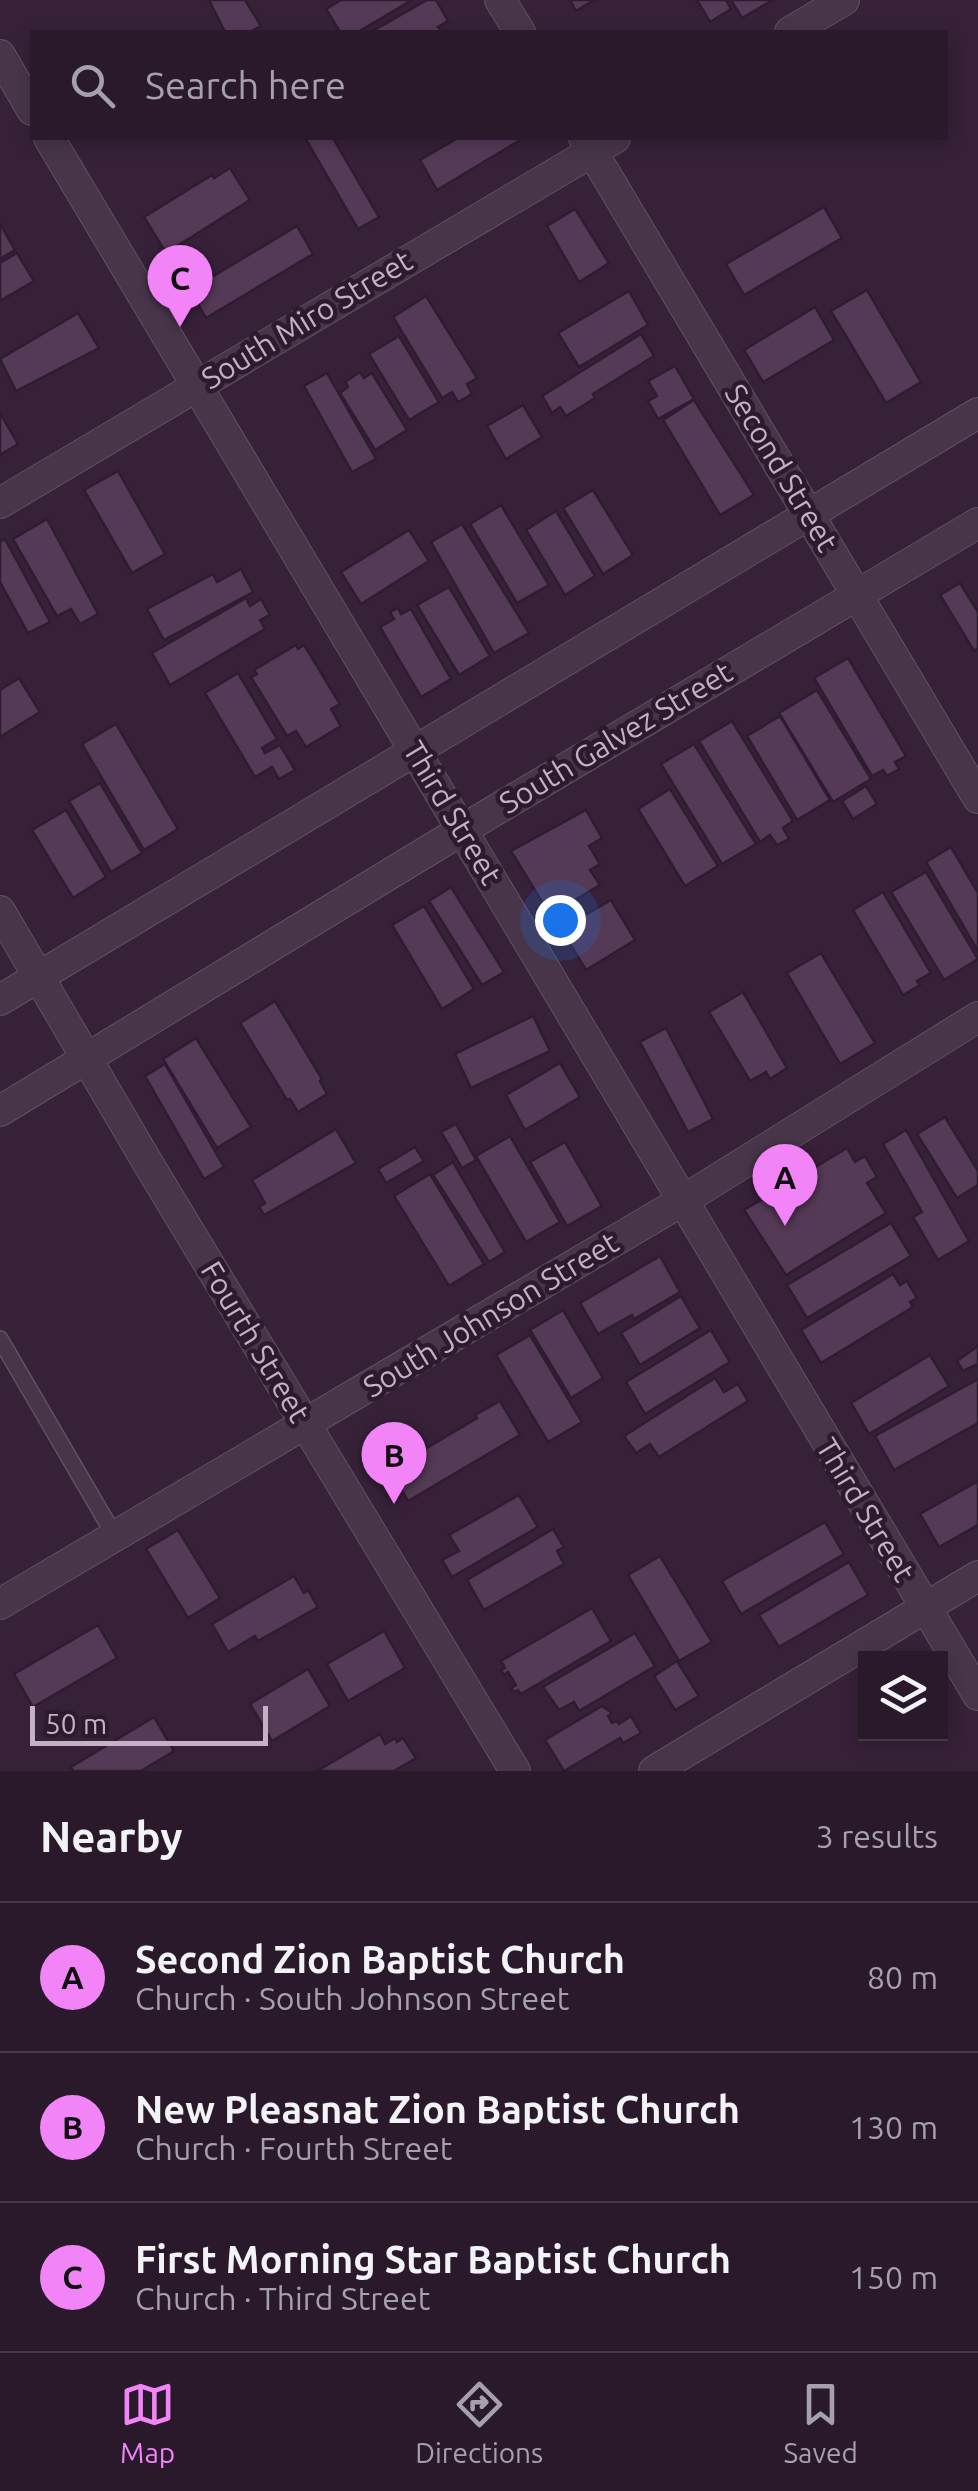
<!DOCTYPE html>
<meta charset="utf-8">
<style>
body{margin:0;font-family:Ubuntu,sans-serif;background:#312233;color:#f1f3f6}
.controls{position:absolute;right:30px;bottom:30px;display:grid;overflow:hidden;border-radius:0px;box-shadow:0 5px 15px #0003}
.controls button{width:90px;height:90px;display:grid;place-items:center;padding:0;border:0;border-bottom:2px solid #453847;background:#29192b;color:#f1f3f6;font:50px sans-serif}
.scale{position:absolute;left:30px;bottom:25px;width:238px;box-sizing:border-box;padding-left:10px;border:5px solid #c5b0c6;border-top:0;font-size:28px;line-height:35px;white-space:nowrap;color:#c5b0c6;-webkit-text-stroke:8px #2d1a2e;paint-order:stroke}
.you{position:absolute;left:560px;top:920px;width:35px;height:35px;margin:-25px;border:8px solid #fff;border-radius:50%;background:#1a73e8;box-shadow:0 0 0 15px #1a73e833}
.badge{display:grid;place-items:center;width:65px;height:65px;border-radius:50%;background:#f284f7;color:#111;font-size:32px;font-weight:700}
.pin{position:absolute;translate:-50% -82px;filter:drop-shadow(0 2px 5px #0008)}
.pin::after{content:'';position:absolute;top:52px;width:35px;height:30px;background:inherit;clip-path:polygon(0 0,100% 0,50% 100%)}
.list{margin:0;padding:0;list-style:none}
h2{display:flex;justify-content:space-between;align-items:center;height:130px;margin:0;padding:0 40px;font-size:42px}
h2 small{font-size:32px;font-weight:400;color:#a5a0a9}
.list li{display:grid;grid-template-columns:65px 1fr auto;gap:30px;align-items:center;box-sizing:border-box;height:150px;padding:0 40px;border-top:2px solid #453847}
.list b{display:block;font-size:38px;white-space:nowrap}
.list p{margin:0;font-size:32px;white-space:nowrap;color:#a5a0a9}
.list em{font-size:32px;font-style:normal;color:#a5a0a9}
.icon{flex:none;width:55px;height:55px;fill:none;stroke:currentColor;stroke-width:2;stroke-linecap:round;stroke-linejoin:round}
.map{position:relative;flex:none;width:978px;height:1771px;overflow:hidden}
.search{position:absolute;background:#29192b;box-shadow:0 5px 15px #0003;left:30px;right:30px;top:30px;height:110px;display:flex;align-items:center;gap:25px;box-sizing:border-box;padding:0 35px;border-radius:0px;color:#a5a0a9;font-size:38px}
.sheet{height:580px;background:#29192b}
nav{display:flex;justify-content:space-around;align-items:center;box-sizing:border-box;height:140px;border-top:2px solid #453847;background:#29192b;font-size:28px;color:#a5a0a9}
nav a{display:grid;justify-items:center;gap:5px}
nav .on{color:#f284f7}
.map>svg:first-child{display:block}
.building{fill:#553a57;stroke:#2f1c30;stroke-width:2.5}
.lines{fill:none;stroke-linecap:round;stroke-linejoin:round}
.service-casing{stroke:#635064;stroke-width:18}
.minor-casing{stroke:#635064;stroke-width:32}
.service{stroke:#48354a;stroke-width:15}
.minor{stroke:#48354a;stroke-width:30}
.labels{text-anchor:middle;stroke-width:9;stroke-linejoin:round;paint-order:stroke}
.street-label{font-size:30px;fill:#c5b0c6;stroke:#2d1a2e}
</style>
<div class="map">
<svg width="978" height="1771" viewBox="0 0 978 1771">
<rect width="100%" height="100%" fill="#372139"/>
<g class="building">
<polygon points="209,0 245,0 261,26 250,32 225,32"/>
<polygon points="341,0 412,0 358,32 340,32 326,9"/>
<polygon points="427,0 436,0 448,21 438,27 442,32 371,32"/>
<polygon points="570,0 594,0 576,11"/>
<polygon points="697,0 726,0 731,9 710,22"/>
<polygon points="731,0 773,0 742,18"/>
<polygon points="305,138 333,138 379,217 358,229"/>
<polygon points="458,138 521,138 522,139 437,190 420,160"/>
<polygon points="230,168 250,200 166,253 144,217 212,175 214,178"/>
<polygon points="824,207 842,238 744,295 726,264"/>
<polygon points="575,209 609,263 579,282 547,226"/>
<polygon points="0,224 15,250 0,259"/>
<polygon points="297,226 313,254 206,318 190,290"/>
<polygon points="17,253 34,281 0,301 0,263"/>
<polygon points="867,290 921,382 886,403 831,311"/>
<polygon points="629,291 648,325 579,367 558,333"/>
<polygon points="426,296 477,378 467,384 472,394 458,402 452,392 442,398 393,317"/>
<polygon points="815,307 834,340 763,382 744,350"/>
<polygon points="78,313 99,348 16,391 0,359"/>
<polygon points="641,334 654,356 593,394 595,398 566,416 560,407 552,413 542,396"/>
<polygon points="399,336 439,402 409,420 369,354"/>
<polygon points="675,366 694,399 658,419 648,401 657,396 648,381"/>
<polygon points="360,372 364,378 372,373 407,430 375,450 340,393 348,387 345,382"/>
<polygon points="327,373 376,459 352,472 304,386"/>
<polygon points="694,400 754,495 720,515 663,420"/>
<polygon points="523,405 542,437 506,459 487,426"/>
<polygon points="0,413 18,444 0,455"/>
<polygon points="118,471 165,554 132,573 84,490"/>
<polygon points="593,490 633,555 603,574 563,508"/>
<polygon points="501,505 549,585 517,603 470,524"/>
<polygon points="556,511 595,576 565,595 526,530"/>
<polygon points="47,519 98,614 80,624 71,609 57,616 13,539"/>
<polygon points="462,524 529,633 494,653 431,542"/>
<polygon points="409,530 429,561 361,604 341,572"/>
<polygon points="5,539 50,622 28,633 0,582 0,542"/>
<polygon points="241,569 253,592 164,640 147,609 213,574 217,582"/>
<polygon points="960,583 978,612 978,648 974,651 940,595"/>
<polygon points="449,587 490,656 459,675 417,605"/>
<polygon points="246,598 250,606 261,599 270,615 260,620 265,629 170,685 152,653"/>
<polygon points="398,608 401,614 411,609 451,679 421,697 380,627 394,619 390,612"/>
<polygon points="296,645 298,649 304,645 340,704 331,709 341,726 306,747 296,731 287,736 251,677 257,674 254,670"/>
<polygon points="848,658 906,756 895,762 899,769 887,776 883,770 872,776 814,678"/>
<polygon points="238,673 277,739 262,748 265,753 280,745 295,770 279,779 272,767 255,777 205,693"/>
<polygon points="19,678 40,712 0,737 0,690"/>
<polygon points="817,690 871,779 833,802 779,713"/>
<polygon points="780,716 830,800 797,820 747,736"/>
<polygon points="732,721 793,821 783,828 789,839 777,845 770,835 760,842 699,741"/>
<polygon points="116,724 178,829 144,850 82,744"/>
<polygon points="694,744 756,844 722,864 661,764"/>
<polygon points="100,783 142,853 111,872 69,801"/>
<polygon points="866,786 877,804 853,819 842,801"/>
<polygon points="670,789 718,866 685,886 638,809"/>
<polygon points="66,810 106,877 73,898 32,830"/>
<polygon points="586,810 602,838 589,846 600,864 590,870 600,885 563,907 565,911 550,915 511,851"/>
<polygon points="951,847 978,893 978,951 926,862"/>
<polygon points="926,872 978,959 944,980 891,892"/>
<polygon points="451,887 504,972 482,985 429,901"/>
<polygon points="883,892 931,973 917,981 920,985 903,995 853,910"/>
<polygon points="611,900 635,940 586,970 561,929"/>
<polygon points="424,906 474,989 442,1009 392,925"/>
<polygon points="821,953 875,1043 840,1064 787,973"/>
<polygon points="743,992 787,1068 770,1079 766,1072 750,1081 709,1012"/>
<polygon points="275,1001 322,1079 320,1081 327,1094 298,1112 290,1099 287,1100 240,1023"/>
<polygon points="533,1016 550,1051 471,1088 455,1054"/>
<polygon points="666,1028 713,1119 688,1132 640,1042"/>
<polygon points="196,1038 251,1127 217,1148 163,1059"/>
<polygon points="560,1063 580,1097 525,1130 506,1095"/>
<polygon points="165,1064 224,1167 204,1179 145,1076"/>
<polygon points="945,1117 978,1171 978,1185 957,1198 917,1134"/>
<polygon points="456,1124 476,1160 462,1168 441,1132"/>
<polygon points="336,1129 356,1163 264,1215 259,1207 265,1203 252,1180"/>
<polygon points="906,1130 969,1241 938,1260 913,1217 922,1212 883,1144"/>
<polygon points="510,1136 560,1222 526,1242 476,1156"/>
<polygon points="565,1142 602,1206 567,1226 530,1162"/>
<polygon points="415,1147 424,1161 386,1183 378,1169"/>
<polygon points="847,1148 855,1162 865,1156 877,1177 867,1183 886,1213 786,1275 744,1210"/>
<polygon points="453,1162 505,1252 489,1262 433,1175"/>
<polygon points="430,1174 484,1264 449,1286 394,1196"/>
<polygon points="891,1223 911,1256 807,1318 787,1285"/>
<polygon points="660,1256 680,1292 634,1319 632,1315 598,1334 580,1303"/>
<polygon points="893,1274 900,1285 907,1281 917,1298 910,1302 913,1307 821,1363 801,1330"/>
<polygon points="681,1296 700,1328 640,1365 621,1333"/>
<polygon points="563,1310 603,1378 571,1398 530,1330"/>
<polygon points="711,1330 730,1362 645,1414 626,1382"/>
<polygon points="530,1335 582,1422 548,1442 496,1355"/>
<polygon points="978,1346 978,1364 963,1371 957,1361"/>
<polygon points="930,1355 949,1386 869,1434 851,1403"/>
<polygon points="715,1378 724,1392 738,1384 748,1401 659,1457 650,1444 636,1453 624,1436"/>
<polygon points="978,1379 978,1423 894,1470 875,1436"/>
<polygon points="500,1401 520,1435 408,1501 388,1467 396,1462 398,1465 477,1418 475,1415"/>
<polygon points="978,1481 978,1525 939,1547 920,1514"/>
<polygon points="519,1495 538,1527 452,1577 442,1560 459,1551 449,1535"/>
<polygon points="825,1522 844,1554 741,1614 722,1581"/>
<polygon points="553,1529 564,1547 557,1551 564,1564 484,1610 467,1580"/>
<polygon points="178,1530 220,1598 188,1618 146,1549"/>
<polygon points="660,1556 712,1642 679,1661 628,1575"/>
<polygon points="849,1562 868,1595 779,1647 759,1615"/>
<polygon points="294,1576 304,1593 308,1590 318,1607 258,1641 255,1636 228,1652 212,1624"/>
<polygon points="592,1608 611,1641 521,1694 518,1690 514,1692 511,1688 516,1685 508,1672 504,1675 501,1670 505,1668 501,1661"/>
<polygon points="98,1625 117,1658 33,1707 14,1674"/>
<polygon points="384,1631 405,1668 348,1701 327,1664"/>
<polygon points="635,1633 655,1666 579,1711 574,1702 559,1710 543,1687"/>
<polygon points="677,1661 699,1696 675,1710 654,1676"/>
<polygon points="308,1669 330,1706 272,1741 250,1704"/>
<polygon points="602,1706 612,1713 608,1716 612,1723 617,1721 619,1724 631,1716 641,1733 623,1743 620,1738 564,1771 545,1740"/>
<polygon points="154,1717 174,1751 141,1771 73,1771 71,1767"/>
<polygon points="380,1734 385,1744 395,1738 397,1742 403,1738 416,1758 394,1771 317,1771"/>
</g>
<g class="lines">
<g class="service-casing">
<polyline id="service" points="0,1339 116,1538"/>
</g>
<g class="minor-casing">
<g id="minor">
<polyline points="500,0 520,32"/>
<polyline points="790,32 844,0"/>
<polyline points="0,55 32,110"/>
<polyline points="49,138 978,1695"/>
<polyline points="584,138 978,798"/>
<polyline points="0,503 615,138"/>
<polyline points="0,911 149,1165 515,1771"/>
<polyline points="0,1000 978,413"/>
<polyline points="0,1111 462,830 978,523"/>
<polyline points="0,1604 682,1201 978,1017"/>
<polyline points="654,1771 978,1576"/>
</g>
</g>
<use href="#service" class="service"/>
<use href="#minor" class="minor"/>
</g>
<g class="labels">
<g class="street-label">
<text transform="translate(307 320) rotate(-31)" y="10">South Miro Street</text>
<text transform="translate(781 468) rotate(59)" y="10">Second Street</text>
<text transform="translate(616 738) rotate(-31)" y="10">South Galvez Street</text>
<text transform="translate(452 813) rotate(59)" y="10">Third Street</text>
<text transform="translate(491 1315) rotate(-31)" y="10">South Johnson Street</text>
<text transform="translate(255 1342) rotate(59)" y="10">Fourth Street</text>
<text transform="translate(865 1510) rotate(59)" y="10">Third Street</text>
</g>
</g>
</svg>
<div class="controls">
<button><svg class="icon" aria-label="layers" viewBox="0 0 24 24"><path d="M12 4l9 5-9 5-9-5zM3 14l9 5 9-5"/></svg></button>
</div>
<div class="scale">50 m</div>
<div class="you"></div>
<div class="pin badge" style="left:785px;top:1226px">A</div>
<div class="pin badge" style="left:394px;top:1504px">B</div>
<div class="pin badge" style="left:180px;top:327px">C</div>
<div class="search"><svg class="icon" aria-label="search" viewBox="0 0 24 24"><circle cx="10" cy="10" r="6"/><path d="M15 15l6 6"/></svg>Search here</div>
</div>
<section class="sheet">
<h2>Nearby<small>3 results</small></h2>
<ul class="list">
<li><span class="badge">A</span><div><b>Second Zion Baptist Church</b><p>Church · South Johnson Street</p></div><em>80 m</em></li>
<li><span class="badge">B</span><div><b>New Pleasnat Zion Baptist Church</b><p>Church · Fourth Street</p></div><em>130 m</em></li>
<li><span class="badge">C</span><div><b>First Morning Star Baptist Church</b><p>Church · Third Street</p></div><em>150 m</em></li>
</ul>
</section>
<nav>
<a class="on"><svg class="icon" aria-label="map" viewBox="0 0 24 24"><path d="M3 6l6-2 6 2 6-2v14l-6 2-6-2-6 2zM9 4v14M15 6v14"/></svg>Map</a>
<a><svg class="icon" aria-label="directions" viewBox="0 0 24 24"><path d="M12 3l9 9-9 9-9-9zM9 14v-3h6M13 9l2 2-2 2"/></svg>Directions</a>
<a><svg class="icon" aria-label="saved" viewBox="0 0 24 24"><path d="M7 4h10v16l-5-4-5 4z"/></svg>Saved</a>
</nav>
